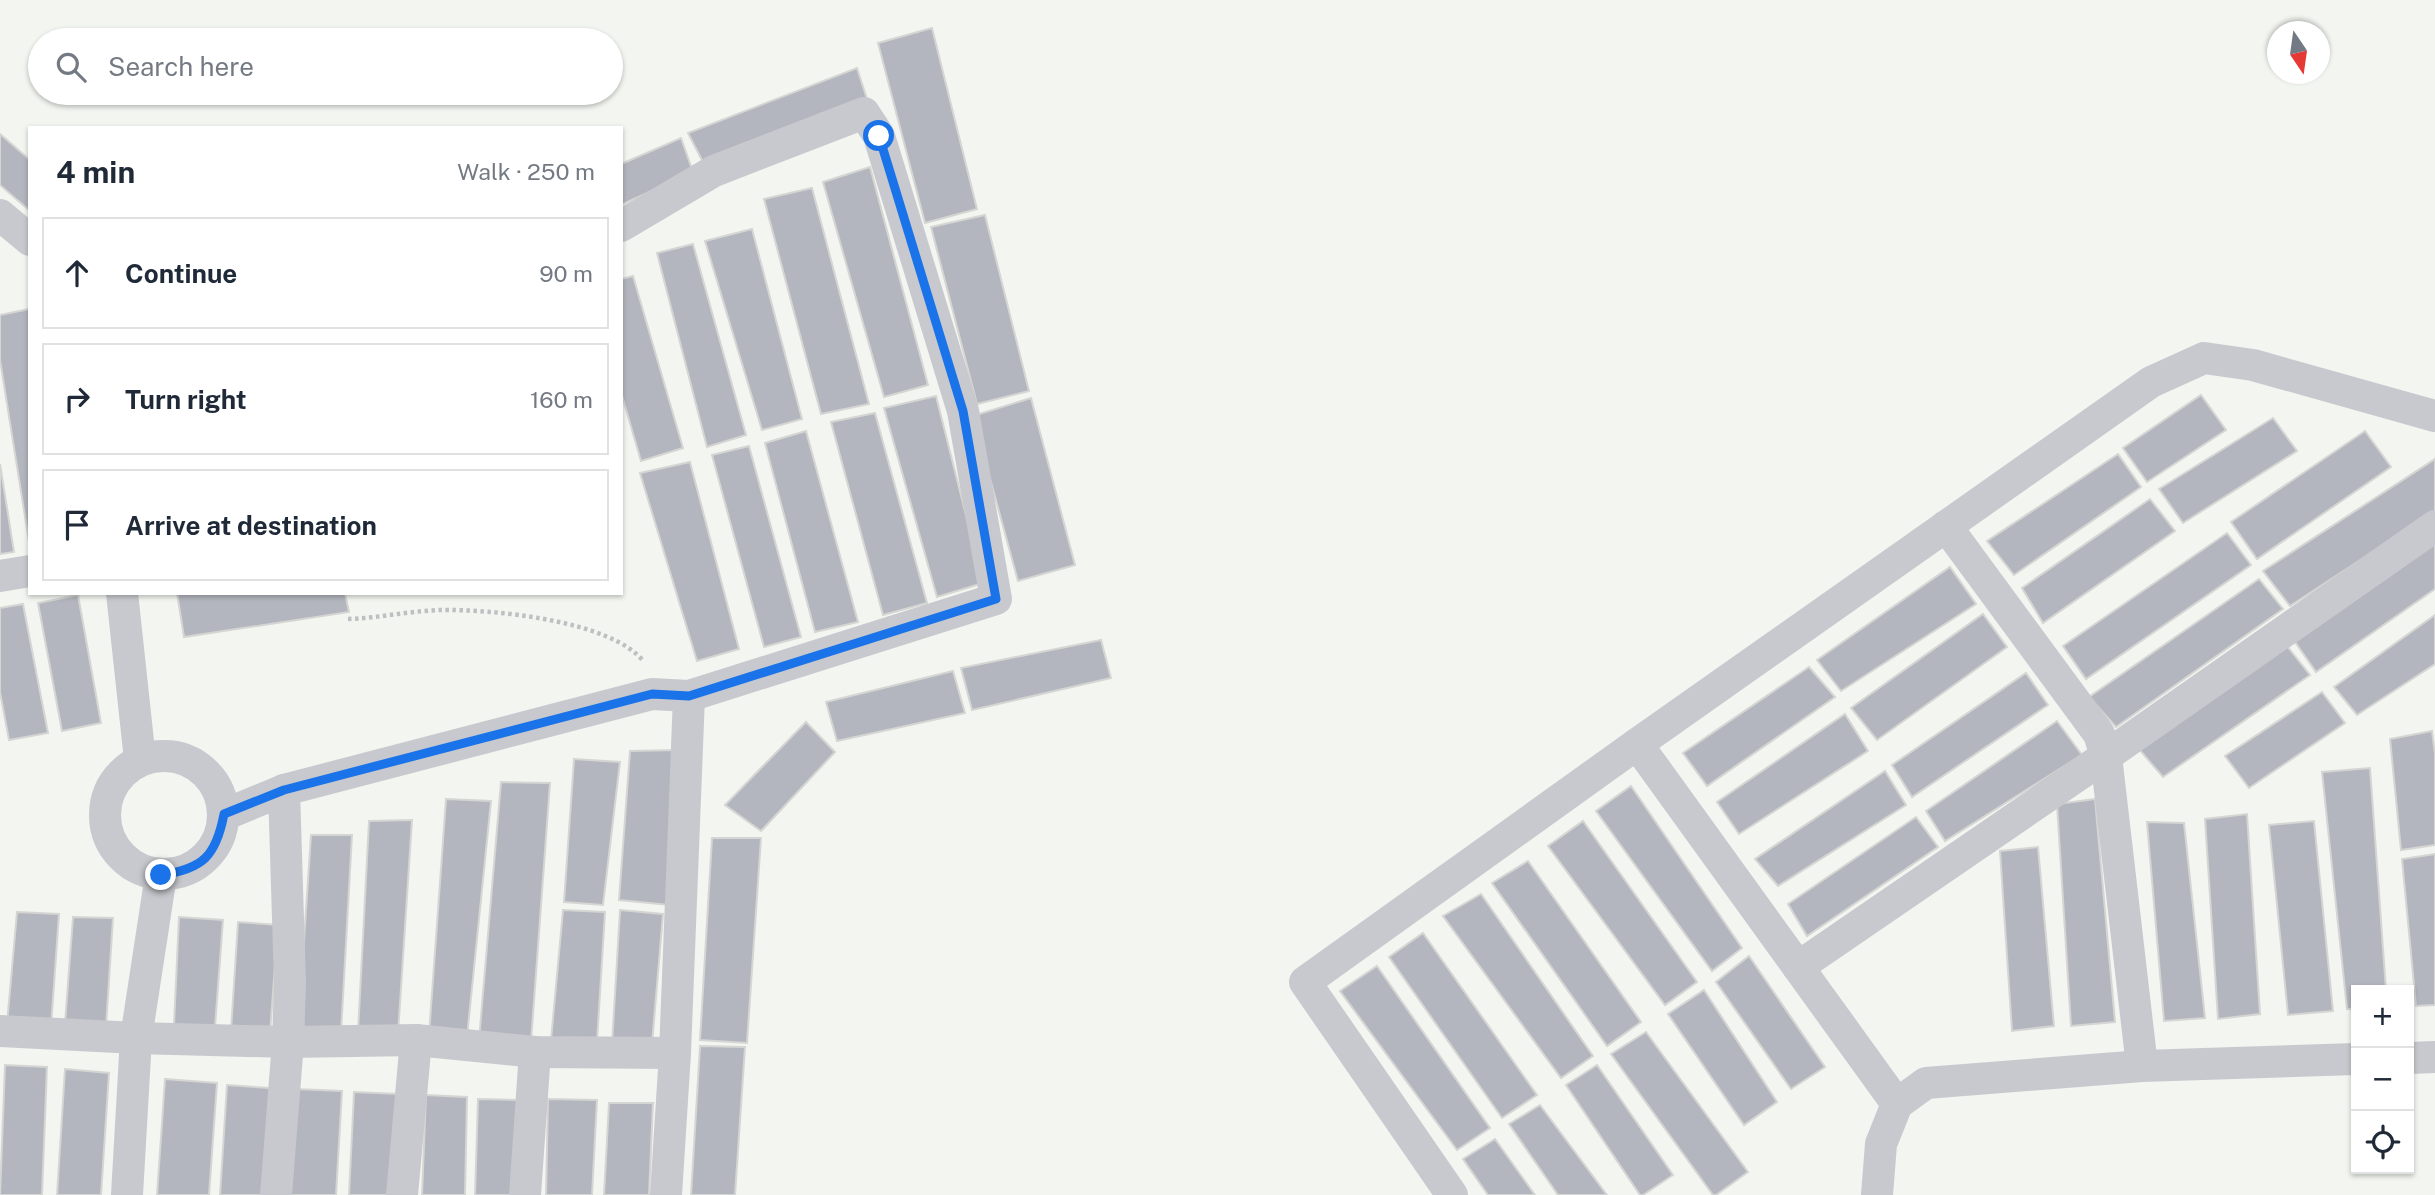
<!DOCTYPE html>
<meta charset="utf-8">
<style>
body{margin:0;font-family:"Public Sans",sans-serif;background:#f6f6f7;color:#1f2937}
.controls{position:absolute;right:21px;bottom:21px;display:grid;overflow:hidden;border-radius:0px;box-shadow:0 2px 5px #0004}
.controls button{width:63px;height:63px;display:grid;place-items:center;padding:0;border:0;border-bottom:2px solid #e0e1e3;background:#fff;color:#1f2937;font:35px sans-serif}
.compass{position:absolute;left:2267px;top:21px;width:63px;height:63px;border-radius:50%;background:#fff;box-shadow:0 2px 5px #0004;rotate:167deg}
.stop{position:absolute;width:21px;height:21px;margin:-16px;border:5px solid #1a73e8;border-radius:50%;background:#fff}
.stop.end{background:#1a73e8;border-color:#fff;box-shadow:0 2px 7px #0008}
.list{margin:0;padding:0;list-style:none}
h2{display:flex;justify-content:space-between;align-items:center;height:91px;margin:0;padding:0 28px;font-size:30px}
h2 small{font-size:23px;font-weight:400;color:#747a83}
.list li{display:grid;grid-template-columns:46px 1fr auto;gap:21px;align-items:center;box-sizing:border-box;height:112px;margin:0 14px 14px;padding:0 14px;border:2px solid #e0e1e3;border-radius:0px}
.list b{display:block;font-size:26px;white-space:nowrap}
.list em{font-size:23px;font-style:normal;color:#747a83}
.icon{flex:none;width:38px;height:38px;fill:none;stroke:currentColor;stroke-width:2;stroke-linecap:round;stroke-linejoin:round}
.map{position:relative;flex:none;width:2435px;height:1195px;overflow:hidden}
.search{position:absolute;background:#fff;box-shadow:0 2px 5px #0004;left:28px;top:28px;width:595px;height:77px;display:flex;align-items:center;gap:18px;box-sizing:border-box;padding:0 24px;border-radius:38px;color:#747a83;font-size:26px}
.panel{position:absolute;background:#fff;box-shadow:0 2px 5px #0004;left:28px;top:126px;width:595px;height:469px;border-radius:0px}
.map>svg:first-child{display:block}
.building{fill:#b3b6be;stroke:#d5d6d3;stroke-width:2}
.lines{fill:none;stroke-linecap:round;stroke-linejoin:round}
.path{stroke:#bfbfc2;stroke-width:4.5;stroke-dasharray:3.5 3.5;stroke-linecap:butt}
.street{stroke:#c8c9ce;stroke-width:32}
.route{stroke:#1a73e8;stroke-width:9}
</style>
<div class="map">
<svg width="2435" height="1195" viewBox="0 0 2435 1195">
<rect width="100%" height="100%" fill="#f3f5f0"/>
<g class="building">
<polygon points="932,28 977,209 925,223 878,43"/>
<polygon points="857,68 867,99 705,166 688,133"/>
<polygon points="0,134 30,160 30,211 0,185"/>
<polygon points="681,138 693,172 621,205 621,164"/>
<polygon points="870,167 928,385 884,397 823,182"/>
<polygon points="812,188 869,404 821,414 764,199"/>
<polygon points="985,215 1029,391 977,404 931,227"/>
<polygon points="752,229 802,419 762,430 705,241"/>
<polygon points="693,244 746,435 707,447 657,253"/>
<polygon points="633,276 683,448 641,461 621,392 621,279"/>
<polygon points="29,309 30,316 30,548 0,360 0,315"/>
<polygon points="2201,395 2226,430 2147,482 2123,448"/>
<polygon points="936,396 983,583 937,597 884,408"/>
<polygon points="1031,398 1075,565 1018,581 973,416"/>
<polygon points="875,413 927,603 883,615 831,422"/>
<polygon points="2273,418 2297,451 2183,523 2159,489"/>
<polygon points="806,431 858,622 815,632 765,443"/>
<polygon points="2365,431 2391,467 2257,559 2231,522"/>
<polygon points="749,446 801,637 764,647 712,455"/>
<polygon points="2118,454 2141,487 2014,575 1987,541"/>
<polygon points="2435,459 2435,511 2290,606 2263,571"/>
<polygon points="690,462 739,649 697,661 640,473"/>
<polygon points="0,464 14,552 0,554"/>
<polygon points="2150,499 2175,531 2043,623 2022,588"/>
<polygon points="2227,533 2251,565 2086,679 2063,646"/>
<polygon points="2435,542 2435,589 2316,672 2293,639"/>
<polygon points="1950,567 1976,604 1841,691 1817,660"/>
<polygon points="2259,579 2283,609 2116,727 2089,697"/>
<polygon points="177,593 345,593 349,612 184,637"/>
<polygon points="78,595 101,723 62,731 38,603"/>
<polygon points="23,604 48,733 9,740 0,692 0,608"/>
<polygon points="1983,614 2007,647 1877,740 1851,708"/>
<polygon points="2435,615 2435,664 2357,715 2334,687"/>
<polygon points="1101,640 1111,678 972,710 961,668"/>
<polygon points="2287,646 2310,675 2163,777 2138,748"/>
<polygon points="1809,667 1835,697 1707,786 1683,753"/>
<polygon points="953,671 965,713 837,741 826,702"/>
<polygon points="2026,673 2048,705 1912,797 1892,765"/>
<polygon points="2322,692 2345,723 2249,788 2225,756"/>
<polygon points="1845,714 1868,751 1739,834 1717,802"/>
<polygon points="2057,721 2082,755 1945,841 1926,811"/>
<polygon points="806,722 835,752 761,831 725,805"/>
<polygon points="2432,731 2435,754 2435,845 2401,850 2390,739"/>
<polygon points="677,750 669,905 619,900 630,751"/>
<polygon points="574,759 620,762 603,905 564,902"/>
<polygon points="2370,768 2386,990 2356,990 2356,1009 2347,1009 2322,772"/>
<polygon points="1885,771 1906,805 1778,886 1755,859"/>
<polygon points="501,782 550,783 531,1042 479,1040"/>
<polygon points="1631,786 1742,948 1712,971 1596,811"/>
<polygon points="446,799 491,801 467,1037 429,1035"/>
<polygon points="2095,799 2115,1022 2071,1026 2057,804"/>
<polygon points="2247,814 2260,1014 2218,1019 2205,819"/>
<polygon points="1916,817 1938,847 1807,936 1788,904"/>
<polygon points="412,820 398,1034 358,1032 369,821"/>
<polygon points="1583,821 1697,982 1665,1005 1548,846"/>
<polygon points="2314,821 2333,1011 2288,1015 2269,825"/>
<polygon points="2147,822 2184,823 2205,1018 2164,1021"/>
<polygon points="311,835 352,835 341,1033 298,1031"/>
<polygon points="712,838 761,838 747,1043 700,1040"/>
<polygon points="2038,847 2054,1026 2012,1031 2000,851"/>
<polygon points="2435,854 2435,1005 2416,1006 2402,859"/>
<polygon points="1528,861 1641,1022 1607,1046 1492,883"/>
<polygon points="1481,894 1593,1056 1561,1078 1443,916"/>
<polygon points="563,910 605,912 597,1042 551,1040"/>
<polygon points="620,910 663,914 652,1044 612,1044"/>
<polygon points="17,912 59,914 51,1027 7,1024"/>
<polygon points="73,917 113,918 106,1027 65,1023"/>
<polygon points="179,917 223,920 215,1027 174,1025"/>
<polygon points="238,922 278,925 270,1033 231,1030"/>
<polygon points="1423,933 1537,1095 1502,1118 1389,957"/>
<polygon points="1749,956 1825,1067 1791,1089 1716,982"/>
<polygon points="1377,966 1490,1128 1457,1150 1340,991"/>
<polygon points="1704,990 1777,1102 1744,1125 1668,1014"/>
<polygon points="1646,1032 1748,1172 1716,1195 1713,1195 1611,1054"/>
<polygon points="700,1046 745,1047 735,1195 691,1195"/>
<polygon points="5,1065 47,1067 42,1195 0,1195"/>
<polygon points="1597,1065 1673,1175 1643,1195 1640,1195 1566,1085"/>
<polygon points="65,1069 109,1073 101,1195 57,1195"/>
<polygon points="165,1079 217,1083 209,1195 157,1195"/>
<polygon points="227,1085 270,1088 264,1195 220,1195"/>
<polygon points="295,1089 342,1091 336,1195 290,1195"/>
<polygon points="354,1092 398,1094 390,1195 349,1195"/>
<polygon points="426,1095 467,1097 465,1195 422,1195"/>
<polygon points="478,1099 522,1100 515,1195 475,1195"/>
<polygon points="548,1099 597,1100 592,1195 546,1195"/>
<polygon points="609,1103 653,1103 649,1195 604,1195"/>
<polygon points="1540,1105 1607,1195 1558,1195 1509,1124"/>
<polygon points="1495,1139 1535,1195 1488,1195 1463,1159"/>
</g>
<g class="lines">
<path class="path" d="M348 619C379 618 409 611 440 610 490 609 612 620 644 662"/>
<g class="street">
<polyline points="0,215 30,240"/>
<polyline points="1946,526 2099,734 2106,756 2142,1066"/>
<polyline points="0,576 30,571"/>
<polyline points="122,593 140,760"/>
<polyline points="1637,744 1897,1104"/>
<circle cx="164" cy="815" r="59"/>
<polyline points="224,815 284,790 652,694 689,696 996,599 963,411 879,136 864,113 714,171 621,226"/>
<polyline points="1798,967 2106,756 2435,526"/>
<polyline points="0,1031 136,1038 288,1042 416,1040 535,1052 675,1053"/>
<polyline points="2409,1058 2435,1057"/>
<polyline points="127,1195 136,1038 161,875"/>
<polyline points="276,1195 288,1042 290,983 284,790"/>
<polyline points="402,1195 416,1040"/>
<polyline points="525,1195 535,1052"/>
<polyline points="666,1195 675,1053 689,696"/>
<polyline points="1452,1195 1305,982 1637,744 2151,382 2204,358 2253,365 2435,416"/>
<polyline points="1877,1195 1881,1144 1897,1104 1926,1083 2142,1066 2356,1059"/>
</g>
</g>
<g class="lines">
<path class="route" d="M161 875C203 869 216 856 224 814L284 790 652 694 689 696 996 599 963 411 879 136"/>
</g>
</svg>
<div class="controls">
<button>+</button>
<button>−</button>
<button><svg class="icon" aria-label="locate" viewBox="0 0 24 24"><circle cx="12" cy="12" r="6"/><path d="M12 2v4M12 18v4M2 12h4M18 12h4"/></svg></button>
</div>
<svg class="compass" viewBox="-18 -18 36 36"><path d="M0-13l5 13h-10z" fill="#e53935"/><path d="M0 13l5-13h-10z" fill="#747a83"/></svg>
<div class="stop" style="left:879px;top:136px"></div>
<div class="stop end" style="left:161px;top:875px"></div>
<div class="search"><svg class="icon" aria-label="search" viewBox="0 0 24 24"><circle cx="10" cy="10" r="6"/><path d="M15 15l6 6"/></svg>Search here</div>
<section class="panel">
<h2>4 min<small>Walk · 250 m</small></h2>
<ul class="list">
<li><svg class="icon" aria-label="ahead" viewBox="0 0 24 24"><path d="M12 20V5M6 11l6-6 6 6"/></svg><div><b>Continue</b></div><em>90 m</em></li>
<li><svg class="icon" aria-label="right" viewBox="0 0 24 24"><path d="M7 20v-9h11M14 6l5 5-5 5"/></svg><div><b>Turn right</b></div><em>160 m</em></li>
<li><svg class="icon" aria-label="arrive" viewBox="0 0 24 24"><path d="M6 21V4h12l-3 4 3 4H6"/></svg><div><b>Arrive at destination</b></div></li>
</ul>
</section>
</div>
